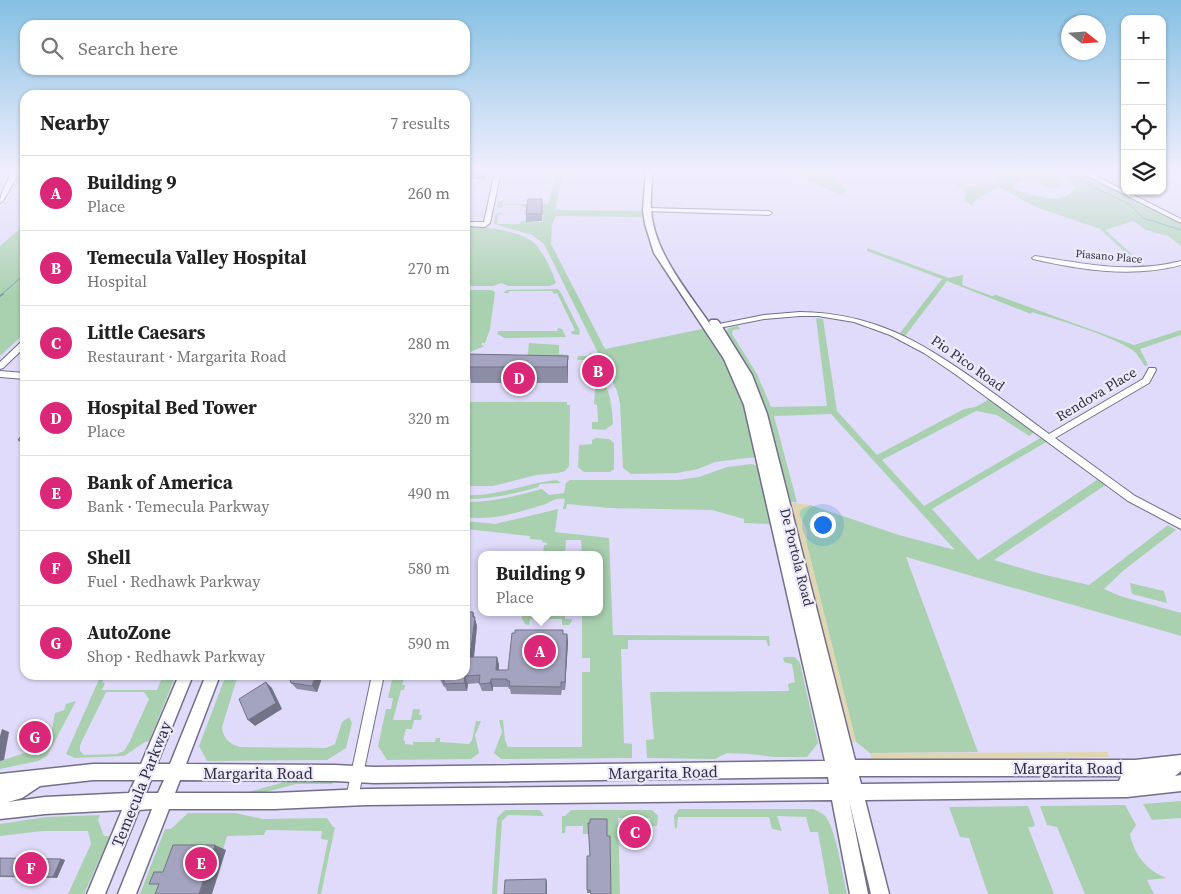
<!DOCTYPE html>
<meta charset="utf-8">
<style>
body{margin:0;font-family:"Source Serif 4",serif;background:#f6f6f6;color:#222}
.controls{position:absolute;right:15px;top:15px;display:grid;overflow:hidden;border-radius:10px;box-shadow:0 1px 4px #0004}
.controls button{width:45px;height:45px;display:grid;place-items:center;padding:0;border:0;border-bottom:1px solid #e0e0e0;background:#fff;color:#222;font:25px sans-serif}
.compass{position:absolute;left:1061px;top:15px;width:45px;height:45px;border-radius:50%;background:#fff;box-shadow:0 1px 4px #0004;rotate:107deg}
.you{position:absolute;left:822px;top:524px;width:18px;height:18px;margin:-12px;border:4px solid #fff;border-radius:50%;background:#1a73e8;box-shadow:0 0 0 8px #1a73e833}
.badge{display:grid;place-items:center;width:32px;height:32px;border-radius:50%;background:#db2777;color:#fff;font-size:16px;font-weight:700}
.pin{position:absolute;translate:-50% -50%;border:2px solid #fff;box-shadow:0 1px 5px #0006}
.popup{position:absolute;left:478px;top:551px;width:125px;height:65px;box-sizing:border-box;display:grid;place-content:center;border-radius:10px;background:#fff;filter:drop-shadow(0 1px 4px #0005);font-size:16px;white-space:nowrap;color:#767676}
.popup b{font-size:19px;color:#222}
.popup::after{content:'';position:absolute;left:50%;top:100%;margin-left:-10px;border:10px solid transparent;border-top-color:#fff}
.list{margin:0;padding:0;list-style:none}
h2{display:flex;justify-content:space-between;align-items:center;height:65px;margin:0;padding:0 20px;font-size:21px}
h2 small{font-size:16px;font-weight:400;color:#767676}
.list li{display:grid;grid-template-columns:32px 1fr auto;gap:15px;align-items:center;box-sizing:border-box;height:75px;padding:0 20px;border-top:1px solid #e0e0e0}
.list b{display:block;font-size:19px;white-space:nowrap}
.list p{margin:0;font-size:16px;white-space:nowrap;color:#767676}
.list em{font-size:16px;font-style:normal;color:#767676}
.icon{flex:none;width:28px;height:28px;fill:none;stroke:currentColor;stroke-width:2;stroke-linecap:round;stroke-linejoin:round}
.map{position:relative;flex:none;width:1181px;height:894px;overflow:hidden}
.search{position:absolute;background:#fff;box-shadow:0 1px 4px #0004;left:20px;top:20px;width:450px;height:55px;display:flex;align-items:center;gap:12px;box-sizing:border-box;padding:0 18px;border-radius:15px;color:#767676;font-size:19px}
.panel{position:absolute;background:#fff;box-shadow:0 1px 4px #0004;left:20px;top:90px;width:450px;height:590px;border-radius:15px}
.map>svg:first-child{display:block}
.green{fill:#a9d1b0;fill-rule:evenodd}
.sand{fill:#e0d6b2}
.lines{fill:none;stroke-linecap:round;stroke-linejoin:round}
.stream-far1{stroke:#75a2ab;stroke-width:1}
.stream{stroke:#75a2ab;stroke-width:2}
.minor-casing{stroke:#736e89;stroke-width:2}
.major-casing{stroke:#736e89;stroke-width:3}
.minor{fill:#fff;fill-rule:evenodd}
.major{fill:#fff;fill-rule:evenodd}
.wall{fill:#8d8da6}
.shaded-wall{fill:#737387}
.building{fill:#a4a4c1;stroke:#737387}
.labels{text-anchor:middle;stroke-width:4.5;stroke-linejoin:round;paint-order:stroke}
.far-street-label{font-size:11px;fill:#312f3b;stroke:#edeafd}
.street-label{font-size:14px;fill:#312f3b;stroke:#edeafd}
.near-street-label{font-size:16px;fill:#312f3b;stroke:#edeafd}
</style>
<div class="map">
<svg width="1181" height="894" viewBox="0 0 1181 894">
<rect width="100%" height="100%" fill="#e0dbfa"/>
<g class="green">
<path d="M557 171H564L555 210 643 211V217L556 216 552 224 551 244 605 349 707 328C735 373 746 405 756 457L715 462 698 469 677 473 631 474 623 468 620 403 617 391 544 244 532 235 494 224 495 215 498 213 502 214 498 215 497 224H520L521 221H525L526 216 527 222H542L543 215 523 207 522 205H503L502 208 497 207 498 202 506 200H503V204H548Z"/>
<polygon points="795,171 826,171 829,177 842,183 845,192 840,195 794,174"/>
<path d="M986 171H1060L1057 172 1061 186 1058 188C1038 188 1030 170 1011 188 1028 193 1064 209 1074 188L1068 182 1066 176 1078 172 1181 223V246L1168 236 1146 230 1133 221 1105 230 1146 267H1141L1100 229 1036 207 999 187 975 200 972 205 965 201 966 192 956 184 971 186 997 182 998 179Z"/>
<polygon points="25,222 25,333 0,356 0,246 22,227"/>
<path d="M465 226C483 227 519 230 533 242 543 250 552 271 556 283L550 286H508L501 283 493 286H465Z"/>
<path d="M867 248 949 278 963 275 962 285 992 296 996 295 1134 345 1181 330V335L1140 349 1148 365 1145 366C1142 362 1139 357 1136 353 1120 338 1055 319 1032 312L1031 314 947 281 905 336 900 333 942 279 867 251Z"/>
<polygon points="558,289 561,293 580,331 579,335 572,334 571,332 575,330 557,293 554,294 552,291 509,291 508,293 503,293 507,290"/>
<polygon points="465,290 491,290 495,292 490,329 485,343 482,343 481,345 485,346 470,352 465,347"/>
<polygon points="816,318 823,319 837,411 877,455 964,409 975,407 990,399 1035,432 1029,436 997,415 976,411 882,460 924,506 1042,437 1048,441 932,509 978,560 1100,478 1107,484 994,560 1041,574 1089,585 1168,525 1176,530 1124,570 1104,589 1120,596 1181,613 1181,636 906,557 978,752 870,753 856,742 806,541 807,531 799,514 801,509 810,505 899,535 955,550 831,414 774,416 797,502 787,502 725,332 729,328 738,326 740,329 733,330 732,334 757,374 771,407 827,406"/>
<polygon points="558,328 562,329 566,337 505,338 497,334 498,331 557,331"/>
<polygon points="529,343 559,345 559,354 569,355 569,360 527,360"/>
<path d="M590 352C604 380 612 392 613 424L605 430 592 429V422H598L597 405 594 404 596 380 592 377V363H588V360H577L578 356H589Z"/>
<polygon points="465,402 567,402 567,405 570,405 569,466 565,471 558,473 536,475 493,486 465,486"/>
<polygon points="596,438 609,439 614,443 614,469 610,472 584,472 578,467 579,445 592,444 592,440"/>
<path d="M752 464 760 467 770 524 744 523V519L712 510 610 508 567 504 566 509H563L565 499C556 498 553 500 546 504 519 512 494 521 465 517V502C493 502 516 496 542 489L549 495 564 493 566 483 570 480H678L699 477 727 467Z"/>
<path d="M557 480 561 483 540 484 538 487C514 494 491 499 465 499V495C497 497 525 483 557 480Z"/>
<polygon points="558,509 555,532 609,538 613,635 769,636 770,646 768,646 766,640 628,640 628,649 621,649 624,743 632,744 632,758 501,759 494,753 502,732 499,720 503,720 505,740 508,747 582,747 582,672 590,672 590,658 582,658 582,612 599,612 599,555 582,555 581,540 566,540 565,555 543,554 544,545 547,545 547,543 542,542 542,540 530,539 530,536 465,529 465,521 495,524"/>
<polygon points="1130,583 1164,591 1167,603 1132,594"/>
<polygon points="530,612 565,612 565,619 572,619 572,621 569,625 562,625 562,619 530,619 529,625 525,624 522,619 522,615 529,615"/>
<polygon points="786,657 795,657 800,663 818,743 807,757 774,757 749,754 727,753 715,759 647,758 646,740 654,739 650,692 789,691 788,684 795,682 792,664 784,662 783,658"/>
<path d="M101 675H106L102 682 105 683 102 690H157L163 675H176L149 741 145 742 124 756 75 758 66 754ZM106 692H144L149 699 130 741 124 751 117 754 84 755 80 751V745Z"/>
<path d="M226 675H238L222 727C223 738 229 744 240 747L326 748 335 744 342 722 349 717 352 723 346 748 327 760 207 761 199 746Z"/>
<polygon points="393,675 405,675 402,685 405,685 404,690 401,690 393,720 411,720 413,709 420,709 419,715 422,715 421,720 414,720 412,729 406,729 403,740 405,741 405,744 413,745 413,742 435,742 436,738 440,738 440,742 469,744 472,740 476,721 481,721 475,735 479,753 471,759 387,760 378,746 386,709 391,709 393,698 388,698"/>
<polygon points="76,701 47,756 38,761 0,769 0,761 49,745 55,713 64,710 66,704"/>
<polygon points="292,780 334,781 332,784 296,784 258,794 188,794 192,792 249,792"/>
<polygon points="1181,801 1181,818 1152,820 1143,804"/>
<path d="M1125 805 1136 825 1130 834C1134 855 1147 871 1167 878L1147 880 1154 894H1085L1057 827 1047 825 1040 806Z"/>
<polygon points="1028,806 1035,825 1033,827 1028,827 1054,894 988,894 969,838 960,837 949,807"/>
<path d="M679 809H813C817 811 823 813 826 817 837 833 842 874 847 894H829L818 832H810L806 817 777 816 782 831 772 829 769 817H678L677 827 675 829 674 816Z"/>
<polygon points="505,810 540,810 544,816 508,815 502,821 497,894 492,894 497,818"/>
<polygon points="571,810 652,810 658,816 657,826 651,826 650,818 618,818 620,894 611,894 590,828 588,828 588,834 583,834 583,826 566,826 565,833 562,833 562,816 565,816"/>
<polygon points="188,813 235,813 263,819 327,818 333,827 335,827 321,894 317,894 328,840 321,839 322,831 266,830 264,835 227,836 223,850 169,894 140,894 165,829 171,829"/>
<polygon points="100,815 98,820 104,836 110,836 84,894 68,894 91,844 88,831 43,831 0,836 0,824 46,817"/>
</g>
<g class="sand">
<polygon points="787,502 810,505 801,509 799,514 807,531 806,541 856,742 852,742"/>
<polygon points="1107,752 1109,757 872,761 870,753"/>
</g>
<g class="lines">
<g class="stream-far1">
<polyline points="1059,171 1129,204 1143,218 1181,230"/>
<polyline points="1,295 25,274"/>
</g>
<polyline class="stream" points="0,296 3,294"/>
<g class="minor-casing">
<g id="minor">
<path d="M11 171H17L15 180 3 201 0 203C0 191 9 182 11 171Z"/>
<polygon points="495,171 501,171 490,223 485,227 465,226 465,222 484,222"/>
<polygon points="1078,171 1085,171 1091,174 1101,171 1109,171 1096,176 1181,219 1181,223"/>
<polygon points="647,208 769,211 772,213 769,215 645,211 645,209"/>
<path d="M1035 256C1086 264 1129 274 1181 261V265C1132 278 1081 270 1033 259L1032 258Z"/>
<path d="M800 312C873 313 920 341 978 382 1002 399 1025 416 1049 434L1143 379 1149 368H1155L1156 370 1149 383 1055 438 1135 496 1181 520V529L1128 501 955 374 924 353 890 335 854 322 818 316H800L764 319 709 330 705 328 709 326 764 315Z"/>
<polygon points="22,341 25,341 25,347 3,368 0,369 0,362"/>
<polygon points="0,371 25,373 25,379 0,377"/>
<polygon points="372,675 384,675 358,798 357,803 352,804 347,803 346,798"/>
</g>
</g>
<g class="major-casing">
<path id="major" d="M646 171H653C652 184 650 197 651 209 653 252 689 293 712 327L709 322 711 320H717L719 322 752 375 767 414 855 760H1135L1181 755V771L1175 776 1181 775V791L1127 797 865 800 889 894H871L849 800 868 894H850L832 800 366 805 274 809H169L136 894H118L152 809 139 810 105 894H87L122 810 45 814 0 819V774L93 764H141L179 675H193L157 764H170L206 675H220L186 764 335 765 374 767 825 761 744 405 724 359 654 253 645 224 643 210ZM859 776H1121L1119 781 861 784ZM828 777 829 784 366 789 274 793H175L180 780 335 781 374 783ZM93 780H135L129 793 45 797 8 802 22 798 40 786ZM151 780H164L158 793H146Z"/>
</g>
<use href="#minor" class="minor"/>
<use href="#major" class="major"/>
</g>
<g class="wall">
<polygon points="465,171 487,171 485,180 466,178"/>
<polygon points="542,206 542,221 526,222 526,214"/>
<polygon points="465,354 568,356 568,383 471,383 470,377 465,376"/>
<polygon points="25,432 25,446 24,446 18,440"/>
<polygon points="473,612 477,626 474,657 497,657 499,665 499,670 508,670 563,630 563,634 567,634 568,642 565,690 562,690 561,695 511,694 510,689 509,689 508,687 493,687 493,691 482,691 479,683 468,684 467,691 447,691 445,687 444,687 440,679"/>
<polygon points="323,675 317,692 297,689 291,683"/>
<polygon points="590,823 590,893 587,893 587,856 590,856"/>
<polygon points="0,858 61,859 65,860 57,878 0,877"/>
</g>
<g class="shaded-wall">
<polygon points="484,171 487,171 485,180"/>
<polygon points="568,356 568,383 567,367"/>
<polygon points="473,612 477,626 473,666 470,657"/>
<polygon points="567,634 568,642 565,690 565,682"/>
<polygon points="497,657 499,665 498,678 496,670"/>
<polygon points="316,675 323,675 317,692 312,686"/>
<polygon points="465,676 468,684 467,691 464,683"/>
<polygon points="491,679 493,687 493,691 490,683"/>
<polygon points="266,682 272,688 282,709 255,726 248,720"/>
<polygon points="2,729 9,732 4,760 0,761 0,736"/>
<polygon points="215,845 226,850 212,894 199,894"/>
<polygon points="61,859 65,860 57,878 53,877"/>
<polygon points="546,879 547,882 547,894 546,894"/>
</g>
<g class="building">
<polygon points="528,199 542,199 542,214 526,214"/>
<polygon points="465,354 568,356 567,367 468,367 469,361 465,361"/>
<polygon points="24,432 25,432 25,440 18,440"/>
<polygon points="465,612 473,612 473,617 475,617 470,657 497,657 496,670 508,670 512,633 515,633 515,630 563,630 563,634 567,634 565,682 561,682 561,687 509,686 510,681 507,681 507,679 491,679 490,683 479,684 480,675 465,676 464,683 444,684 444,679 440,679 441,675 465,675"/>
<polygon points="289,675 316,675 312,686 291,683 289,676"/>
<polygon points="266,682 276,703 248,720 239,699"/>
<polygon points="590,819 607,819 607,836 610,836 611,894 591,894 590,890 587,890 587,856 590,856 588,823 590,823"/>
<polygon points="173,845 215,845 199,894 155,894 159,884 149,884 154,872 163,872"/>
<polygon points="0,858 61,859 53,877 0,876"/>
<polygon points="546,879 546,894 504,894 505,880"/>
</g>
<linearGradient id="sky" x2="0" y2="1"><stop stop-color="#85c0e3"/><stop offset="0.58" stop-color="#f1effd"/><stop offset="1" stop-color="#f1effd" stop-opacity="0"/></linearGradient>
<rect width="1181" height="296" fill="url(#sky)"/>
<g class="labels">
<g class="far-street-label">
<text transform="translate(1109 256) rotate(5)" y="4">Piasano Place</text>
</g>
<g class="street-label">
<text transform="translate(968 363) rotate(35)" y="5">Pio Pico Road</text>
<text transform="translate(1096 394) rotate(-31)" y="5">Rendova Place</text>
<text transform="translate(797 557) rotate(76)" y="5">De Portola Road</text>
</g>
<g class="near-street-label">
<text x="1068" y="774">Margarita Road</text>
<text transform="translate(663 772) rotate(-1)" y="6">Margarita Road</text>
<text x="258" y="779">Margarita Road</text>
<text transform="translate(141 784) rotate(-68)" y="6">Temecula Parkway</text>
</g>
</g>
</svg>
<div class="controls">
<button>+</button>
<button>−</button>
<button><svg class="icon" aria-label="locate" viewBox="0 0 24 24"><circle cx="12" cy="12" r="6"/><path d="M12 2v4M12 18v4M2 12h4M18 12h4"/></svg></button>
<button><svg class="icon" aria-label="layers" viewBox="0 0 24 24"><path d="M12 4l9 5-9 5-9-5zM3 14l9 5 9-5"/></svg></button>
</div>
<svg class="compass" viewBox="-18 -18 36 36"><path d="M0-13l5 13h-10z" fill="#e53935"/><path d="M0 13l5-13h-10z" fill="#767676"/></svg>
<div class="you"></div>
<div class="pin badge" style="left:540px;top:651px">A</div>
<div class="popup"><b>Building 9</b>Place</div>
<div class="pin badge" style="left:598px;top:371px">B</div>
<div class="pin badge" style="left:635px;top:832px">C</div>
<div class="pin badge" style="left:519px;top:378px">D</div>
<div class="pin badge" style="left:201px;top:863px">E</div>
<div class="pin badge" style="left:31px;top:868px">F</div>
<div class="pin badge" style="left:35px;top:737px">G</div>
<div class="search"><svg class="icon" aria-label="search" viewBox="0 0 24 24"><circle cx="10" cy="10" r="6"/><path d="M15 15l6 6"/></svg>Search here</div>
<section class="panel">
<h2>Nearby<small>7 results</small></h2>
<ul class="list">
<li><span class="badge">A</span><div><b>Building 9</b><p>Place</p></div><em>260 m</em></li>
<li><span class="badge">B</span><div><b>Temecula Valley Hospital</b><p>Hospital</p></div><em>270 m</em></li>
<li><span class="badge">C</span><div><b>Little Caesars</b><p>Restaurant · Margarita Road</p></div><em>280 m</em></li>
<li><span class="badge">D</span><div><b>Hospital Bed Tower</b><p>Place</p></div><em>320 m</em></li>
<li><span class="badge">E</span><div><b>Bank of America</b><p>Bank · Temecula Parkway</p></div><em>490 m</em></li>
<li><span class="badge">F</span><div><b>Shell</b><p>Fuel · Redhawk Parkway</p></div><em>580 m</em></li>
<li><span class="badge">G</span><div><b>AutoZone</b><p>Shop · Redhawk Parkway</p></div><em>590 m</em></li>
</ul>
</section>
</div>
